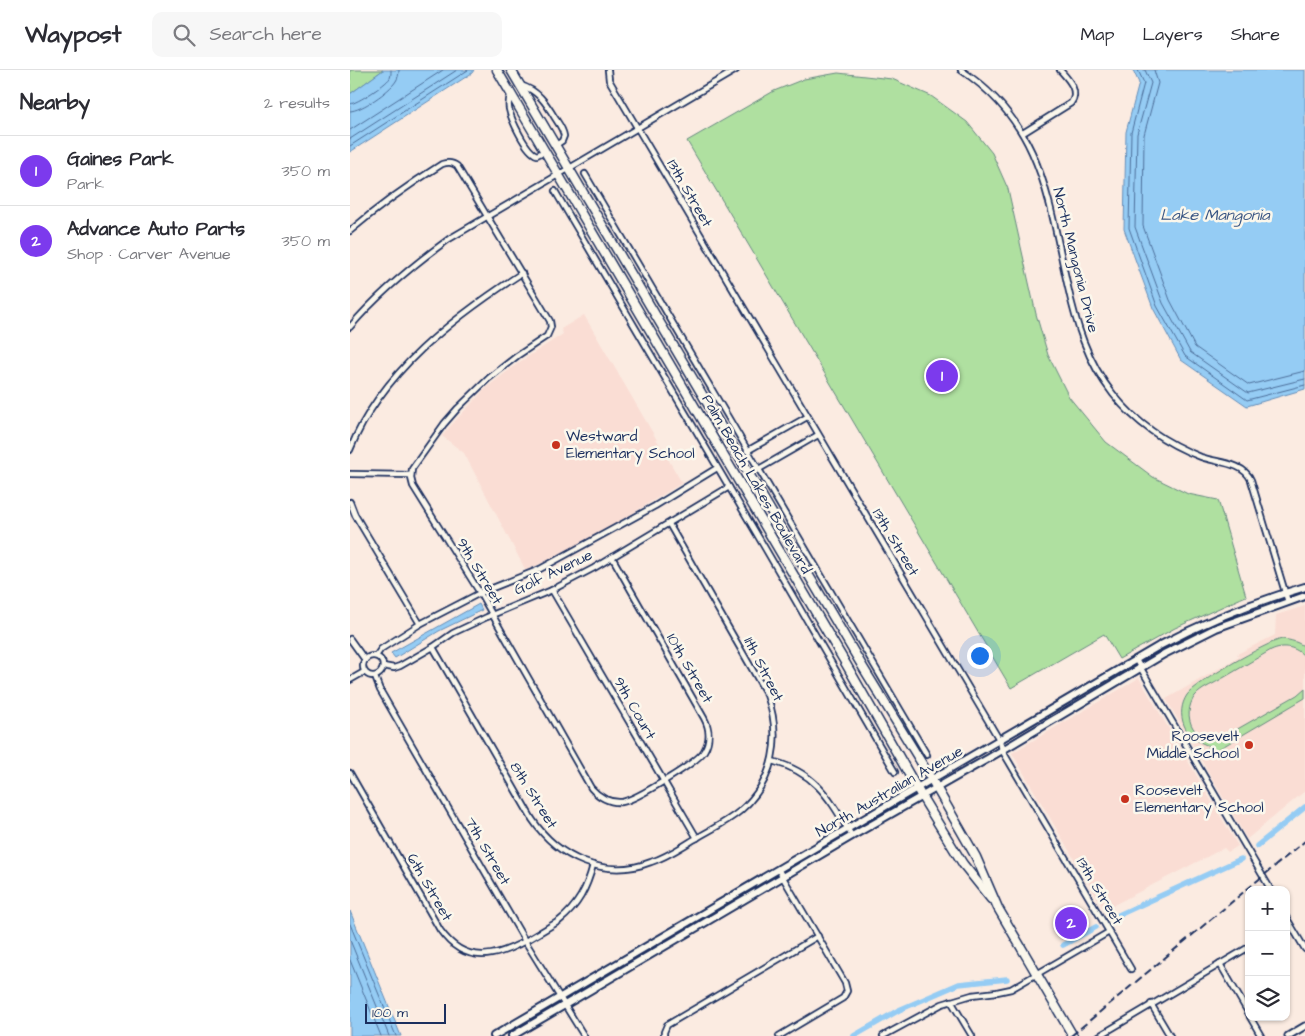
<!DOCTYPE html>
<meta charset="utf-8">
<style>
body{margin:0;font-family:"Architects Daughter",sans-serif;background:#f7f7f7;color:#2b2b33}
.controls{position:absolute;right:15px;bottom:15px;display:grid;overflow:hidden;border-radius:10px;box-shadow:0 1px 4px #0004}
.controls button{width:45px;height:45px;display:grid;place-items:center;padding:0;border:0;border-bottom:1px solid #e1e1e2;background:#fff;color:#2b2b33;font:25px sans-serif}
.scale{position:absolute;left:15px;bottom:12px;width:81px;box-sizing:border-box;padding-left:5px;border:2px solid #1b2f5e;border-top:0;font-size:14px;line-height:18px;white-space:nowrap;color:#1b2f5e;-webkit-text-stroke:4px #fbf7ec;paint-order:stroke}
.you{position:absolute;left:629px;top:585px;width:18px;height:18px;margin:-12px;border:4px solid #fff;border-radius:50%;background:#1a73e8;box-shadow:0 0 0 8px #1a73e833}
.badge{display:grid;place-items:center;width:32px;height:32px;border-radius:50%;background:#7c3aed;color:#fff;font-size:16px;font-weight:700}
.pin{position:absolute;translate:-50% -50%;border:2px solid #fff;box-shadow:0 1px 5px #0006}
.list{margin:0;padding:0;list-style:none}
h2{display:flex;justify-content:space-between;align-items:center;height:65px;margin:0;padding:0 20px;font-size:21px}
h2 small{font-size:16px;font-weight:400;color:#7c7c81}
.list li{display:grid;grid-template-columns:32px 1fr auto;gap:15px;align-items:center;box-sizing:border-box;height:70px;padding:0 20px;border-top:1px solid #e1e1e2}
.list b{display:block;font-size:19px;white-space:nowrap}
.list p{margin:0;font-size:16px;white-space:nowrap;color:#7c7c81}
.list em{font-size:16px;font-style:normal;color:#7c7c81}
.icon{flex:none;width:28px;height:28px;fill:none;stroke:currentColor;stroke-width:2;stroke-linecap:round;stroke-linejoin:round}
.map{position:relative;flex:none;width:955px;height:966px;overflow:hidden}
header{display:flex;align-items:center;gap:30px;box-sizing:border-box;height:70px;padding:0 25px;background:#fff;border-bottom:1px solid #e1e1e2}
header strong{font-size:24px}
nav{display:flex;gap:28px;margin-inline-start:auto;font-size:18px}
.search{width:350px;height:45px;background:#f7f7f7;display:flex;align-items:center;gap:12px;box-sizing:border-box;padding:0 18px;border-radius:10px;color:#7c7c81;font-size:19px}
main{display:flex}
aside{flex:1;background:#fff}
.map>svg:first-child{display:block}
.built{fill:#faddd4}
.green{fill:#afe0a0;stroke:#65887f}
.water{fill:#95ccf4;stroke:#648db8}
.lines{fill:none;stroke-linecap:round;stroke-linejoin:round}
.shore{stroke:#4c6e9a;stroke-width:1}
.canal{stroke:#95ccf4;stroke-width:5.5}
.minor-casing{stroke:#1b2f5e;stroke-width:8}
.tertiary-casing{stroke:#1b2f5e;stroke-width:9}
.secondary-casing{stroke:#1b2f5e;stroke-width:10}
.primary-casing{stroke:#1b2f5e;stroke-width:11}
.minor{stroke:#fbf7ec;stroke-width:4.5}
.tertiary{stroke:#fbf7ec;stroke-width:5.5}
.secondary{stroke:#fbf7ec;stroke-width:6}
.primary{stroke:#fbf7ec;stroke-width:8}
.rail{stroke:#1b2f5e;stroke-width:2;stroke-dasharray:8 4;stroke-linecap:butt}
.poi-dot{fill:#c8321e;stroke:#fbf7ec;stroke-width:2}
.labels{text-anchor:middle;stroke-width:5;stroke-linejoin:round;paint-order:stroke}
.street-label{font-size:15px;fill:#1b2f5e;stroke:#fbf7ec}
.poi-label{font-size:15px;fill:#1b2f5e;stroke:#fbf7ec;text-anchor:start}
.water-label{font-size:16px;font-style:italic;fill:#3a5684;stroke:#fbf7ec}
</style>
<header>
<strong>Waypost</strong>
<div class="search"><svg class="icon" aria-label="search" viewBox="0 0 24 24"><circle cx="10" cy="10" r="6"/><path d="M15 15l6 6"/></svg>Search here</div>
<nav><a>Map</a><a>Layers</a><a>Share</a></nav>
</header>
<main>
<aside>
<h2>Nearby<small>2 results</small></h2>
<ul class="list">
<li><span class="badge">1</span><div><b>Gaines Park</b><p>Park</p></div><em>350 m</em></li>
<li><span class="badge">2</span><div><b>Advance Auto Parts</b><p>Shop · Carver Avenue</p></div><em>350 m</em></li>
</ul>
</aside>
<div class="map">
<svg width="955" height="966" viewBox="0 0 955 966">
<rect width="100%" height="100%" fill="#fbebe1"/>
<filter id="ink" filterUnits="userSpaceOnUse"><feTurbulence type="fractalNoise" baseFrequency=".02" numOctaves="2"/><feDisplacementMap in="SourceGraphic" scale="10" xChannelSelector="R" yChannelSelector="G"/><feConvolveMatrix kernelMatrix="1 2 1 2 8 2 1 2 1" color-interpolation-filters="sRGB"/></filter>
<g filter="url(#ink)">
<g class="built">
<polygon points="234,245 332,413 247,465 176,501 114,383 92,366 103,353 137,317 171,291 213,264 211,259"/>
<polygon points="955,536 955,721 897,769 816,629 889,587 887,584 925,565 926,545"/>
<polygon points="789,608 888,776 878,782 874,778 754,840 662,683"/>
</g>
<g class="green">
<polygon points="0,0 33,0 0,24"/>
<polygon points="488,3 542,9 581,26 617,52 642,83 658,119 686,244 698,285 719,327 756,372 803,407 838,424 868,430 896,526 825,558 769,589 754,564 661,618 337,71 424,21 454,9"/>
<path d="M932 569C941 570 948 572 955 577V587C946 577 934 574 921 580 903 590 886 601 868 611 861 615 851 619 845 626 838 635 837 648 843 658 850 667 860 670 870 669L947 625 955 618V628L857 686 854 680 860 676C849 673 838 666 834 655 830 645 831 634 837 625 845 613 917 572 932 569Z"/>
</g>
<g class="water">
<polygon points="33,0 124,0 122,3 0,82 0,24"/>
<polygon points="783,0 955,0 955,319 897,336 831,290 803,238 774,159 776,62 789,13"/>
<polygon points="129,534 132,540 89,561 45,588 41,583"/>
<polygon points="0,841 51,966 0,966"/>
</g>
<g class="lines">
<g class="shore">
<polyline points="788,0 794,13 781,63 779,158 807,236 835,286 897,330 955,315"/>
<polyline points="795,0 801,13 787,64 785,157 813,233 840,282 898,323 955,309"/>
<polyline points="804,0 808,13 794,65 793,156 820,230 845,277 899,315 955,301"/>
<path d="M0 34C8 33 35 15 40 8 41 5 41 4 41 0"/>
<path d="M0 41C11 41 40 21 46 11 48 8 49 4 49 0"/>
<polyline points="0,60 93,0"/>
<polyline points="0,69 107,0"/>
<polyline points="0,76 118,0"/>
<polyline points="0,854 46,966"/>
<polyline points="0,870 39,966"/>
<polyline points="0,890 31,966"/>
</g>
<g class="canal">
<polyline points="907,776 955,737"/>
<polyline points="762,848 891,789"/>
<polyline points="713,875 746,857"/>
<polyline points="504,966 549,940 609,914 657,909"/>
</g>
<g class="minor-casing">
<g id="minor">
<polyline points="258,0 259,10 650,671 652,680 781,899"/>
<path d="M611 0C691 53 698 127 717 213 726 254 737 291 763 324 786 353 817 374 851 387 868 393 893 392 901 410L938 532"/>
<path d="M170 15C188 20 196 33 205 48 209 54 213 59 214 66L212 71 206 75"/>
<path d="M161 23C159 28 158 33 159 39 161 49 176 82 187 85L195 81"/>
<path d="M673 63 721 33C730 21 718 9 710 0"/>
<polyline points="235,104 577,685"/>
<polyline points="205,121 412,473 545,702"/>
<path d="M0 161C29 136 60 114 92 94 98 92 102 92 107 96L200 251 201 257 197 266 167 286 139 308 108 338 94 354 62 399 61 408 63 416 130 523 241 718C249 727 260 733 272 732 285 730 347 693 354 681 360 671 360 659 354 648L262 487"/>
<path d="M0 257C29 223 63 195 99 169L386 0"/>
<path d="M0 380C31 302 103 248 172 203"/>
<polyline points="397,381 457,347"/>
<polyline points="409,399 468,365"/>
<polyline points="0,404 61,405"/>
<polyline points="0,432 5,445 70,554"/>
<polyline points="202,520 347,768"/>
<polyline points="0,569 15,590"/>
<path d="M83 577 182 749C208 788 255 810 301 792 317 787 331 777 345 769 360 760 377 752 390 741 425 711 432 666 417 625L319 454"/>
<circle cx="23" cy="596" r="10"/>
<polyline points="26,586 31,579 70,554 130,523 190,499 305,436 367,398"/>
<polyline points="786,590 921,820"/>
<polyline points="33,596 44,598 50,596 83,577 103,563 137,547 202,520 244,498 379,417"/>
<polyline points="25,607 30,620 175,871 234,966"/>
<polyline points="0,610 14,602"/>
<path d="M422 691C467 703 479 728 502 766"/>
<path d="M0 703 90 860C125 910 171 873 209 851 228 836 237 818 243 795"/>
<polyline points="428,799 495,913 497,921 493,928 429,966"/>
<polyline points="936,847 955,879"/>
<polyline points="870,894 899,944"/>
<polyline points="601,931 622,966"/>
<polyline points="801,934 820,966"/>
<polyline points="900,947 911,966"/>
<polyline points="314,966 314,962 317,955 468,866"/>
<polyline points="533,966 592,934 622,925 647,922 661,919 759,862"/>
<polyline points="749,966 899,877"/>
</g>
</g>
<g class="tertiary-casing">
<polyline id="tertiary" points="938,966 955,956"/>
</g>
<g class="secondary-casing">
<g id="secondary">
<path d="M144 966 809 576C856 551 904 532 955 517"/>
<polyline points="162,966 502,766 639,688 814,584 866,558 955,526"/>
</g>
</g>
<g class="primary-casing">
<g id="primary">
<polyline points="147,0 496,594 572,727 613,794 641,829"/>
<polyline points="161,0 514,599 582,710 626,787 648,838 723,966"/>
</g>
</g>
<use href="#minor" class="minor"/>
<use href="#tertiary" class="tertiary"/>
<use href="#secondary" class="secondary"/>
<use href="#primary" class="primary"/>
<polyline class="rail" points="721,966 955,771"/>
</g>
</g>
<g class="poi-dot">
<circle cx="206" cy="375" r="5"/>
<circle cx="899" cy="675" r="5"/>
<circle cx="775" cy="729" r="5"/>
</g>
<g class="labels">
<g class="street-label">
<text transform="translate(340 123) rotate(60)" y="5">13th Street</text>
<text transform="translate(726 190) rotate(76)" y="5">North Mangonia Drive</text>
<text transform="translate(407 414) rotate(60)" y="5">Palm Beach Lakes Boulevard</text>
<text transform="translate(546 472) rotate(59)" y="5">13th Street</text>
<text transform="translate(130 501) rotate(59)" y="5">9th Street</text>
<text transform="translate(203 502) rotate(-26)" y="5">Golf Avenue</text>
<text transform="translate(340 598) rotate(60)" y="5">10th Street</text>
<text transform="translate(414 599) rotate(63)" y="5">11th Street</text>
<text transform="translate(285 638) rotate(60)" y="5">9th Court</text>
<text transform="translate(539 721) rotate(-30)" y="5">North Australian Avenue</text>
<text transform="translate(184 725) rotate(58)" y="5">8th Street</text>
<text transform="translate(138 781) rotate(60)" y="5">7th Street</text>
<text transform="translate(80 817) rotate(60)" y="5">6th Street</text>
<text transform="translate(750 821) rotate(59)" y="5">13th Street</text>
</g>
<g class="poi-label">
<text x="216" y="371">Westward<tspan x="216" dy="17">Elementary School</tspan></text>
<text x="889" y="671" text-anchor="end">Roosevelt<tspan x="889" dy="17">Middle School</tspan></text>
<text x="785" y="725">Roosevelt<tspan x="785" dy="17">Elementary School</tspan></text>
</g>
<g class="water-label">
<text x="865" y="150">Lake Mangonia</text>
</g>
</g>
</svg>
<div class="controls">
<button>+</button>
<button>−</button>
<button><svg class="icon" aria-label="layers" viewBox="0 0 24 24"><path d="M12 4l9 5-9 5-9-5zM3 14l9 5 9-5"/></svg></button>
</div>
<div class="scale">100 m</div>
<div class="you"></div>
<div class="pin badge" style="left:592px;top:306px">1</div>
<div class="pin badge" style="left:721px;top:853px">2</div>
</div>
</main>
